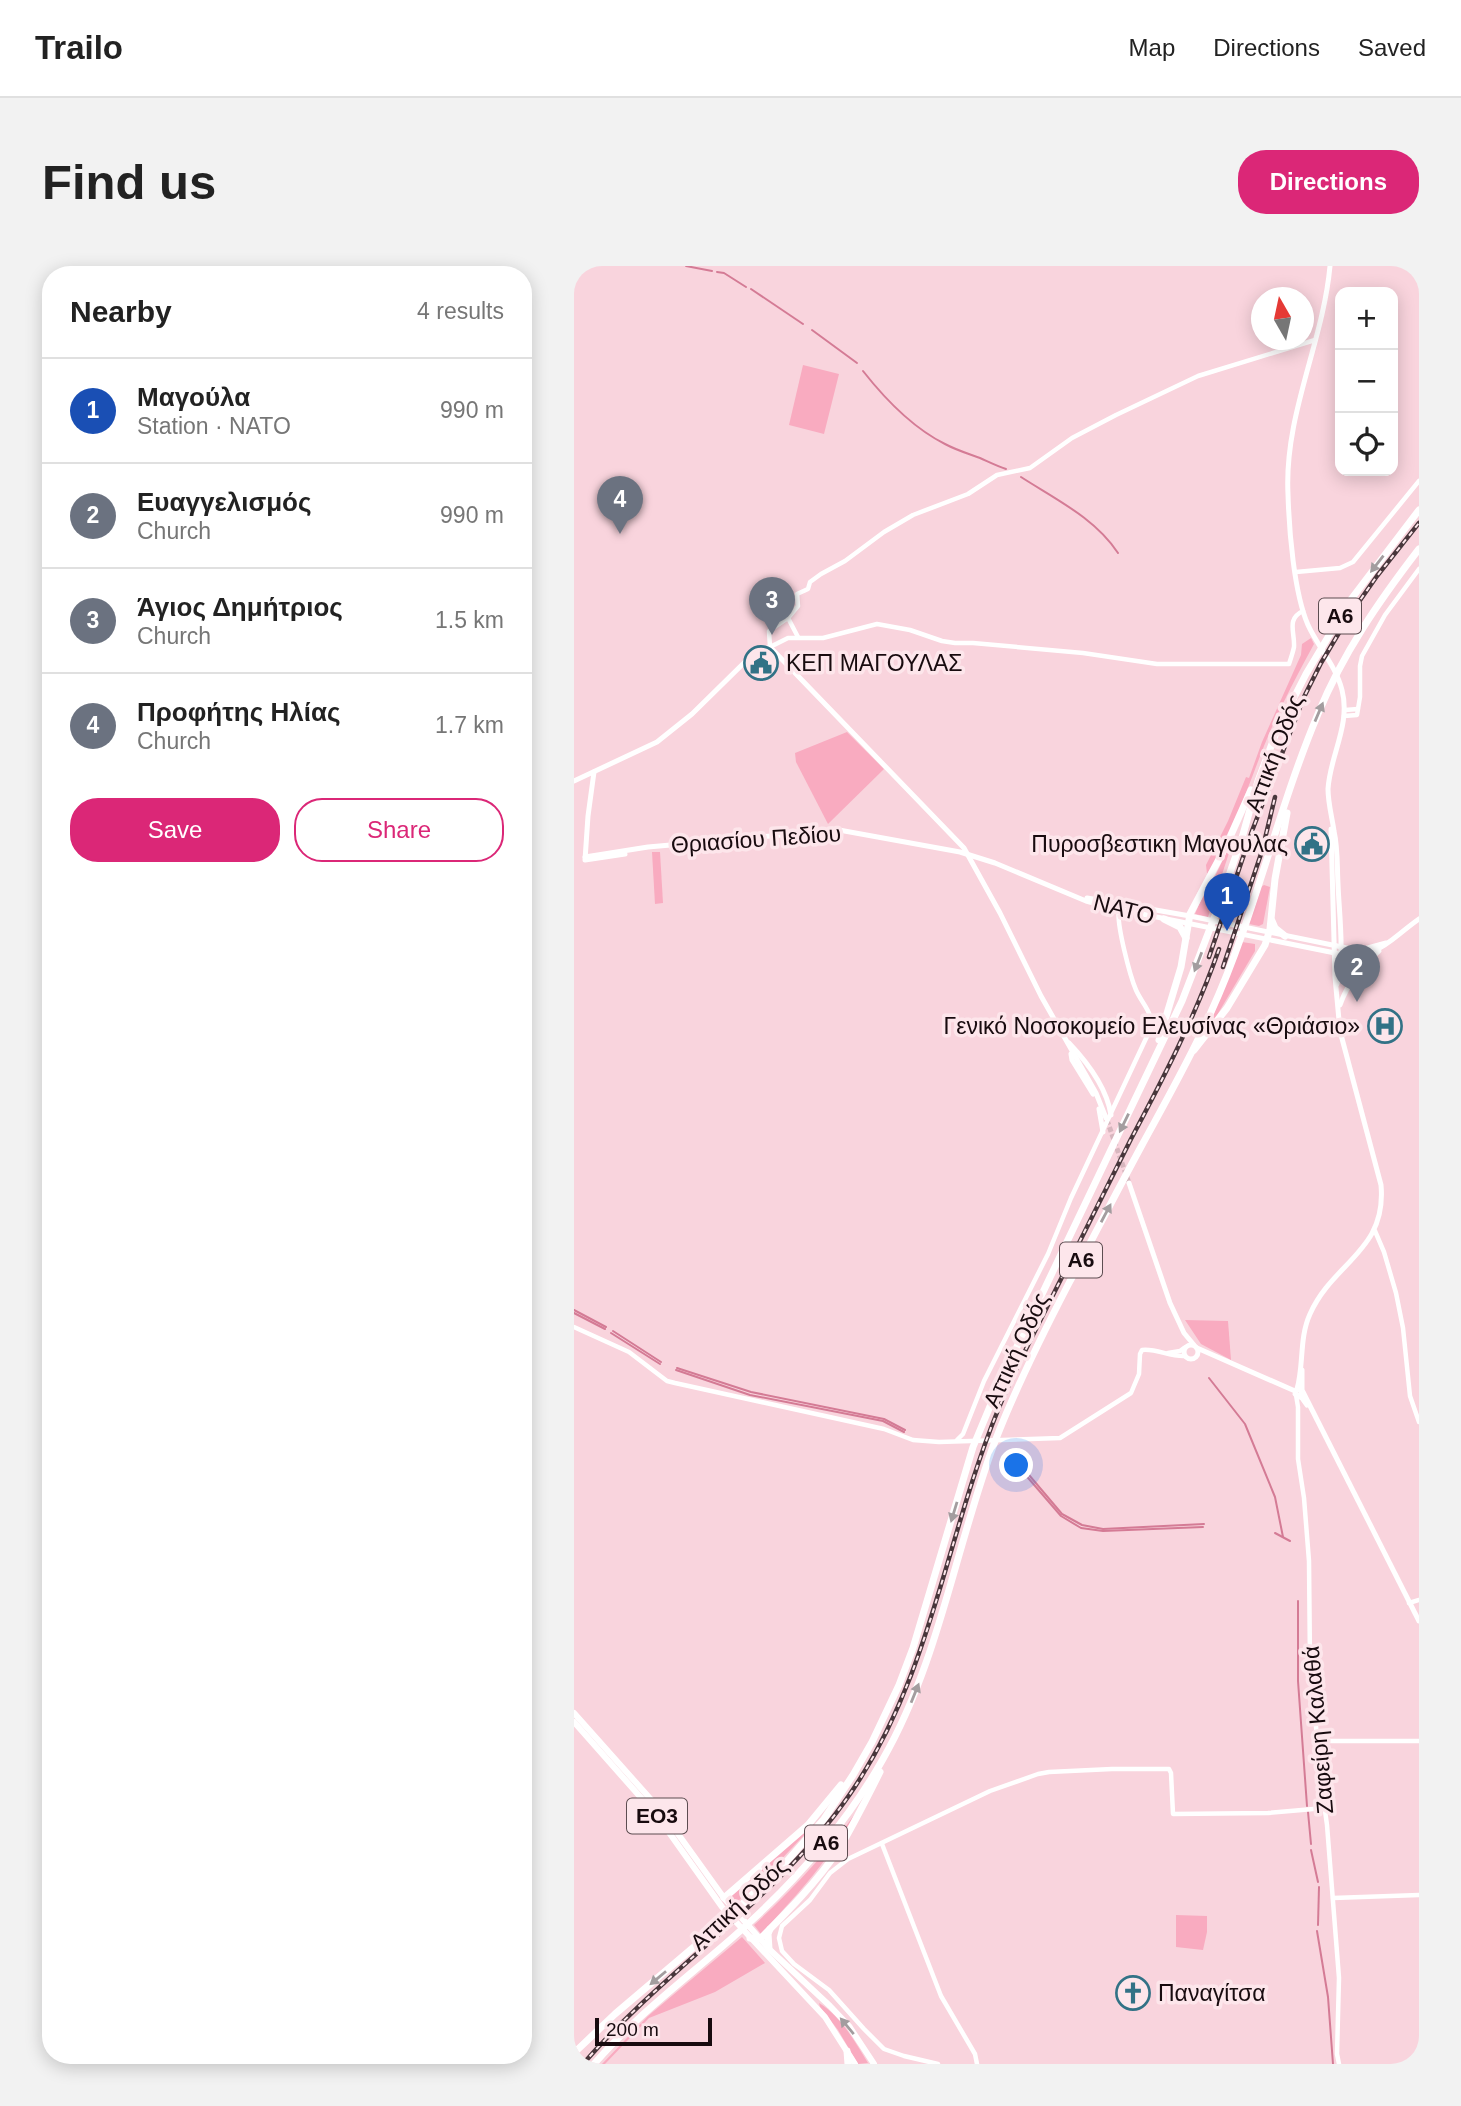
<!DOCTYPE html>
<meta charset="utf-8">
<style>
body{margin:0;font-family:Arial,sans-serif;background:#f2f2f2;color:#222}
.controls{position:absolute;right:21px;top:21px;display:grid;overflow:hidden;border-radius:14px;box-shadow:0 4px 18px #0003}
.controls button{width:63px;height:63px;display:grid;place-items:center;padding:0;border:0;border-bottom:2px solid #e0e0e0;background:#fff;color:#222;font:35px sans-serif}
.compass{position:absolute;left:677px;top:21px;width:63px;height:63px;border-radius:50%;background:#fff;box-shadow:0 4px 18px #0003;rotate:351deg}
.scale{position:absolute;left:21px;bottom:18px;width:117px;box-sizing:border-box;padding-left:7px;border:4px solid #180b0f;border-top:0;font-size:19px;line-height:24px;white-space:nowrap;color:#180b0f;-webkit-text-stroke:5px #fde6eb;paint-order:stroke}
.you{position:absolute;left:443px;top:1200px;width:24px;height:24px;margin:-18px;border:5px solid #fff;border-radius:50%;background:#1a73e8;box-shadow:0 0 0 10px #1a73e833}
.badge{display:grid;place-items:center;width:46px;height:46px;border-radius:50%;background:#db2777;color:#fff;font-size:23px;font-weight:700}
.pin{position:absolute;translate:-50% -58px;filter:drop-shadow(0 2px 4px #0008)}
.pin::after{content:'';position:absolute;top:37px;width:24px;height:21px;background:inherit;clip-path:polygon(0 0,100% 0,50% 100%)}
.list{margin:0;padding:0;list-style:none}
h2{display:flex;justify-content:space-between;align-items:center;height:91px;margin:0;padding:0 28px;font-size:30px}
h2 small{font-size:23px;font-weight:400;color:#767676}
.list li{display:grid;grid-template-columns:46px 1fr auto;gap:21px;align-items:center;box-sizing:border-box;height:105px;padding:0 28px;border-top:2px solid #e0e0e0}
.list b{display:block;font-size:26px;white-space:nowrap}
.list p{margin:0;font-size:23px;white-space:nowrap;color:#767676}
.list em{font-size:23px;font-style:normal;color:#767676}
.actions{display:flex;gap:14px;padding:21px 28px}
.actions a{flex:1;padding:16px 0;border:2px solid #db2777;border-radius:28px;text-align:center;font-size:24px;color:#db2777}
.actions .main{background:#db2777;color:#fff}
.icon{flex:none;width:38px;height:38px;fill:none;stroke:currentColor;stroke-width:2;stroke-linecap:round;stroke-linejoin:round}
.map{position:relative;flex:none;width:845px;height:1798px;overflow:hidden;border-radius:28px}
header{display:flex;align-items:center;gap:42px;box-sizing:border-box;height:98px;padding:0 35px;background:#fff;border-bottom:2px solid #e0e0e0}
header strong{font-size:33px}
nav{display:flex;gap:38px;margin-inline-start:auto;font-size:24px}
.intro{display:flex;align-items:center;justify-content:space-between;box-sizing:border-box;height:168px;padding:0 42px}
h1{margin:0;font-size:49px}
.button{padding:18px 32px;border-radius:28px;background:#db2777;color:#fff;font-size:24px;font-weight:700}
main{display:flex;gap:42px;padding:0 42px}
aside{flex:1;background:#fff;border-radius:28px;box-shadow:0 4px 18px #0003}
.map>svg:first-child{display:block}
.green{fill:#f9abc0}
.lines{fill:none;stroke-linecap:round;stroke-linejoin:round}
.stream{stroke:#d47b95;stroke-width:2}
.secondary-tunnel{stroke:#d7b6be;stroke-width:5;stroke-dasharray:5 2.5;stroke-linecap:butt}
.tertiary{stroke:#fff;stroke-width:4.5}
.secondary{stroke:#fff;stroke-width:5}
.primary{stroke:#fff;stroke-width:6}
.motorway{stroke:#fff;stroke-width:7}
.rail-casing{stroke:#48363b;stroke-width:4.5}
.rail{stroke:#fde6eb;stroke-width:2;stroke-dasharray:5;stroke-linecap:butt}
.oneway{fill:#a39d9f}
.labels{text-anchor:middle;stroke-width:7;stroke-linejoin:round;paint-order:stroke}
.shield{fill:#fde6eb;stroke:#5d4d51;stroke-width:2}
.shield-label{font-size:21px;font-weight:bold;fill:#180b0f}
.poi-label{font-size:23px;fill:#180b0f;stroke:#fde6eb;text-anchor:start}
.street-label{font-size:23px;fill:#180b0f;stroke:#fde6eb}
</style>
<header>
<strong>Trailo</strong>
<nav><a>Map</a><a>Directions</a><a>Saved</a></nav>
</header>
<div class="intro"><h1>Find us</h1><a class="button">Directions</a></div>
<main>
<aside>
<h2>Nearby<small>4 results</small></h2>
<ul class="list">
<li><span class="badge" style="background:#1a4fb4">1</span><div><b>Μαγούλα</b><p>Station · ΝΑΤΟ</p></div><em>990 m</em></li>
<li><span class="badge" style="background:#6b7280">2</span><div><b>Ευαγγελισμός</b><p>Church</p></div><em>990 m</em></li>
<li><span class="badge" style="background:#6b7280">3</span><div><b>Άγιος Δημήτριος</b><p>Church</p></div><em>1.5 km</em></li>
<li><span class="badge" style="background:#6b7280">4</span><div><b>Προφήτης Ηλίας</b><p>Church</p></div><em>1.7 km</em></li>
</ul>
<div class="actions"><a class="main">Save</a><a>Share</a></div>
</aside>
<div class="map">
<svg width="845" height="1798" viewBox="0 0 845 1798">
<rect width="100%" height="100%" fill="#f9d4dd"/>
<g class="green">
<polygon points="229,99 265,108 250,168 215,159"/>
<path d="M737 372 740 378C722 411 704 445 690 480 673 523 658 569 633 608L632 599 654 555 672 511 675 512 688 476 727 389 728 378Z"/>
<polygon points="273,466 310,503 254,558 222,496 221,487"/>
<polygon points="654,583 655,587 634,651 621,648 629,629 636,621"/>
<polygon points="78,586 86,586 89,637 81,638"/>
<polygon points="690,619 696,621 689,658 685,660 675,658 687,621"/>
<polygon points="668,676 681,678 681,685 639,756 637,755"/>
<polygon points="611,1054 654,1055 657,1094 627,1078"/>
<path d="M283 1545C256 1593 224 1628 187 1668L180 1659C218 1624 253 1587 283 1545Z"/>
<polygon points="231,1564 233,1566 202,1599 161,1638 155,1630"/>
<polygon points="602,1649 633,1650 633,1666 629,1684 602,1681"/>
<polygon points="168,1671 191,1697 141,1726 75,1752 31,1798 28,1798 74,1750"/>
<path d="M245 1737C266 1749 282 1777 294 1797L284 1798 264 1764 246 1741Z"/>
</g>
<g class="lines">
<g class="stream">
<polyline points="112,0 138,5"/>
<polyline points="143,6 150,7 172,21"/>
<polyline points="177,23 229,58"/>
<polyline points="238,64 283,97"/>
<path d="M289 105C311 133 339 162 371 178 382 184 395 188 406 192 415 196 423 200 432 203"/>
<path d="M447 211C481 233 521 252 544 287"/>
<polyline points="0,1044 32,1061"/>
<polyline points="0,1047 31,1063"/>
<polyline points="39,1065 87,1096"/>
<polyline points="37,1067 86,1098"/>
<polyline points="103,1102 177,1126 310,1153 331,1164"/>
<polyline points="102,1104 176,1129 309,1155 330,1166"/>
<polyline points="635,1112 671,1158 701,1231 709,1271"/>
<polyline points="440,1197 455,1209 488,1248 508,1259 529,1263 630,1258"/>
<polyline points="439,1199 449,1206 487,1250 507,1262 529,1265 629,1261"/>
<polyline points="701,1267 716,1275"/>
<polyline points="724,1335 724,1415 733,1540"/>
<polyline points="734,1546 737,1578"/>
<polyline points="737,1584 744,1616"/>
<polyline points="744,1659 745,1621"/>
<polyline points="743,1665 754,1731 759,1798"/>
</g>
<polyline class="secondary-tunnel" points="533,854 555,917"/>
<g class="tertiary">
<polyline points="722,306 766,302 779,296 845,215"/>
<path d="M729 345C712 353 721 366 720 381 719 386 717 392 715 398H583L509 387 399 377H381L368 375 336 364 303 358 249 372H214L196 381 195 365 214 352 224 340 223 328 234 323 236 316 247 308 271 295 310 266 339 249 394 228 423 209 456 202 498 172 542 149 624 110 741 74"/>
<polyline points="214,352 224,371"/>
<polyline points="771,444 784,443"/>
<polyline points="770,450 783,449 786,431 786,400 788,390 811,349 845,303"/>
<polyline points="801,965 810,986 822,1027 829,1062 836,1130 845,1156"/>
<path d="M0 1061 55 1086 93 1115 101 1117 310 1163 339 1174 365 1176 486 1172 557 1127 565 1108 566 1088 568 1084C582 1082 596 1091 611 1090"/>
<polyline points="594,1087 606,1085 610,1082"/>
<polyline points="722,1129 724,1141 724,1193 730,1232 735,1295 736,1398 748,1523 753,1559 765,1712 763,1788 765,1798"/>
<path d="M383 1174 389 1168 410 1115 474 988 497 932 576 764C581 748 568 738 562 724 556 710 542 657 545 644"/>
<polyline points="835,1337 845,1334"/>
<polyline points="743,1475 845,1475"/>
<polyline points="308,1578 367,1730 401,1788 403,1798"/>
<polyline points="759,1632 845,1629"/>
<polyline points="364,1798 330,1790 310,1783 290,1763 255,1724 220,1698 208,1685 205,1672 208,1660 236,1634 256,1607 274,1593 416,1525 464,1508 475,1506 538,1503 595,1503 597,1507 599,1548 694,1547 751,1542"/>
</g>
<g class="secondary">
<path d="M756 0C749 77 710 149 714 228 715 264 720 327 734 359 744 381 762 400 768 424 777 459 756 489 754 523 754 537 758 551 760 565 764 582 763 601 764 618 765 646 771 691 763 718"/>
<polyline points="20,506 14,550 11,594 51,588"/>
<polyline points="0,515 83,476 118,448 178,389 196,381 390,582 426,647 467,730 522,827 532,852"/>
<path d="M11 591 74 581 265 564 386 586 421 597 512 635 538 642 761 687C807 693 811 677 845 653"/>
<polyline points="513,632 616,650 773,682 790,683 812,677"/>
<path d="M766 739C774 716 787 700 805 685"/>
<path d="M495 777C513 796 533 823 537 849"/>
<polyline points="497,788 498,794 519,828"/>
<polyline points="525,843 529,866"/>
<polyline points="555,917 596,1037 610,1067 620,1079"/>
<circle cx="617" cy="1086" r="7"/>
<polyline points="623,1082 721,1125"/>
<path d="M723 1123C730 1099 725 1072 736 1048 759 996 813 985 807 919L766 765 761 711 757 563"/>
<polyline points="728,1124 728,1104"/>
<polyline points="729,1126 845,1355"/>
<polyline points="726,1130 728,1125 723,1123 721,1128 728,1132 733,1139"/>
</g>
<g class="primary">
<polyline points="0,1447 89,1547 150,1632 195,1683 256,1740 275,1760 300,1798"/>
<polyline points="0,1456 84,1551 148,1641 251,1751 281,1798"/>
</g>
<g class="motorway">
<polyline points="590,653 606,661 612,672"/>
<polyline points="698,655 701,662 711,670"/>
<polyline points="585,774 607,701 616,648 652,580 677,524"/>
<polyline points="620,784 653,742 691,679 696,663 701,613 713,547"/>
<polyline points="150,1632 234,1559 267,1519"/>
<path d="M176 1672 186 1673C214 1645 243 1616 265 1583 280 1558 293 1532 306 1506"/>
<polyline points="195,1683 194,1668 196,1663"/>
<polyline points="273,1785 274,1798"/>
<polyline points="0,1787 41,1748 154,1652 213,1595 250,1553 279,1509 298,1476 325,1419 339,1382 399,1181 427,1114 608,735 642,647 668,572 684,515 702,467 732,408 775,336 845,244"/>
<path d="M20 1798C66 1745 124 1704 176 1656 228 1608 274 1555 309 1493 365 1395 381 1283 420 1178 441 1123 467 1071 494 1019 519 972 543 925 568 879 592 835 617 791 637 746 681 650 703 545 744 448 769 387 805 335 845 283"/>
</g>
<g class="rail-casing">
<g id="rail">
<polyline points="635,691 678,565 730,431 747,397 775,350 803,310 845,257"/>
<polyline points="649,701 688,585 701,531"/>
<path d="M9 1798C92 1702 203 1634 276 1528 357 1410 371 1274 424 1144 437 1112 453 1081 469 1049 498 991 527 932 557 873 590 811 622 749 645 683"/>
</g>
</g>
<use href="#rail" class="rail"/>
</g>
<defs><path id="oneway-solid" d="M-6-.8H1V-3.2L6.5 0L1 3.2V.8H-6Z" transform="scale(1.75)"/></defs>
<g class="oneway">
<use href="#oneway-solid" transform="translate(803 298) rotate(128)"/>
<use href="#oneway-solid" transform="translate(745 446) rotate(-67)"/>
<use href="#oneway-solid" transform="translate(624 696) rotate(111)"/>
<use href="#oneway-solid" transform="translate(550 857) rotate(116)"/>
<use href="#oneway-solid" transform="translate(532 947) rotate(-62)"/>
<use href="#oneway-solid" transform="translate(380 1246) rotate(107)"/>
<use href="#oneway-solid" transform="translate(341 1427) rotate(-68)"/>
<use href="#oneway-solid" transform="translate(84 1712) rotate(140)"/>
<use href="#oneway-solid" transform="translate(273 1760) rotate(-130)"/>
</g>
<defs>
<g id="civic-ring" transform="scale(1.75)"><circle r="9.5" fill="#fde6eb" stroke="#327286" stroke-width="1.5"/><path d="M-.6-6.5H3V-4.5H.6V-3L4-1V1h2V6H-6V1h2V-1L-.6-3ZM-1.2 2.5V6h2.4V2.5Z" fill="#327286"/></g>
<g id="hospital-ring" transform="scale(1.75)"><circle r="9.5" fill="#fde6eb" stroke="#327286" stroke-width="1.5"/><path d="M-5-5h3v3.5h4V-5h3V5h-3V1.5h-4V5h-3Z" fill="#327286"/></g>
<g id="church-ring" transform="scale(1.75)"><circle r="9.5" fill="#fde6eb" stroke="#327286" stroke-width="1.5"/><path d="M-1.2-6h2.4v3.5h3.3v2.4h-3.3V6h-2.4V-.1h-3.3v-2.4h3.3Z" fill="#327286"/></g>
</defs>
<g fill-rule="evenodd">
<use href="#civic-ring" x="187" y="397"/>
<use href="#civic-ring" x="738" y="578"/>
<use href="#hospital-ring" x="811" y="760"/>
<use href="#church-ring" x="559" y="1727"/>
</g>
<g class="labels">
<g class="shield">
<rect x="745" y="332.5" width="42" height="35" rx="5"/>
<rect x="486" y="976.5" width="42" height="35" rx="5"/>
<rect x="53" y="1532.5" width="60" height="35" rx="5"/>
<rect x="231" y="1559.5" width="42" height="35" rx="5"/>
</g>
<g class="shield-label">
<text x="766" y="357">Α6</text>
<text x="507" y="1001">Α6</text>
<text x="83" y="1557">ΕΟ3</text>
<text x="252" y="1584">Α6</text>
</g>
<g class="poi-label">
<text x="212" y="405">ΚΕΠ ΜΑΓΟΥΛΑΣ</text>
<text x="714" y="586" text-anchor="end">Πυροσβεστικη Μαγουλας</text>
<text x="786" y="768" text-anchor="end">Γενικό Νοσοκομείο Ελευσίνας «Θριάσιο»</text>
<text x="584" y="1735">Παναγίτσα</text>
</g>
<g class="street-label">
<text transform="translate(700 487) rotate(-69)" y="8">Αττική Οδός</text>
<text transform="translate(182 573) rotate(-4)" y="8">Θριασίου Πεδίου</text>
<text transform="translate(550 643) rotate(14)" y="8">ΝΑΤΟ</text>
<text transform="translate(442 1084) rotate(-65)" y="8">Αττική Οδός</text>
<text transform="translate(744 1464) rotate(-95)" y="8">Ζαφείρη Καλαθά</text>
<text transform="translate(165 1638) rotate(-43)" y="8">Αττική Οδός</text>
</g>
</g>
</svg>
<div class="controls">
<button>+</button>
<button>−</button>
<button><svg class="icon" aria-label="locate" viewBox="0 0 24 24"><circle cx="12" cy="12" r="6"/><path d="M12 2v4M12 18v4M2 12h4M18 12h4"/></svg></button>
</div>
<svg class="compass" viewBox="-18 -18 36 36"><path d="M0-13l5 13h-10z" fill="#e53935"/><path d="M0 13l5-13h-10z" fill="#767676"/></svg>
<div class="scale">200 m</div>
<div class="you"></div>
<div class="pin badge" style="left:653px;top:665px;background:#1a4fb4">1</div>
<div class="pin badge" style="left:783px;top:736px;background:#6b7280">2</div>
<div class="pin badge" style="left:198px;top:369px;background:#6b7280">3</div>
<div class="pin badge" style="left:46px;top:268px;background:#6b7280">4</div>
</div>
</main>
